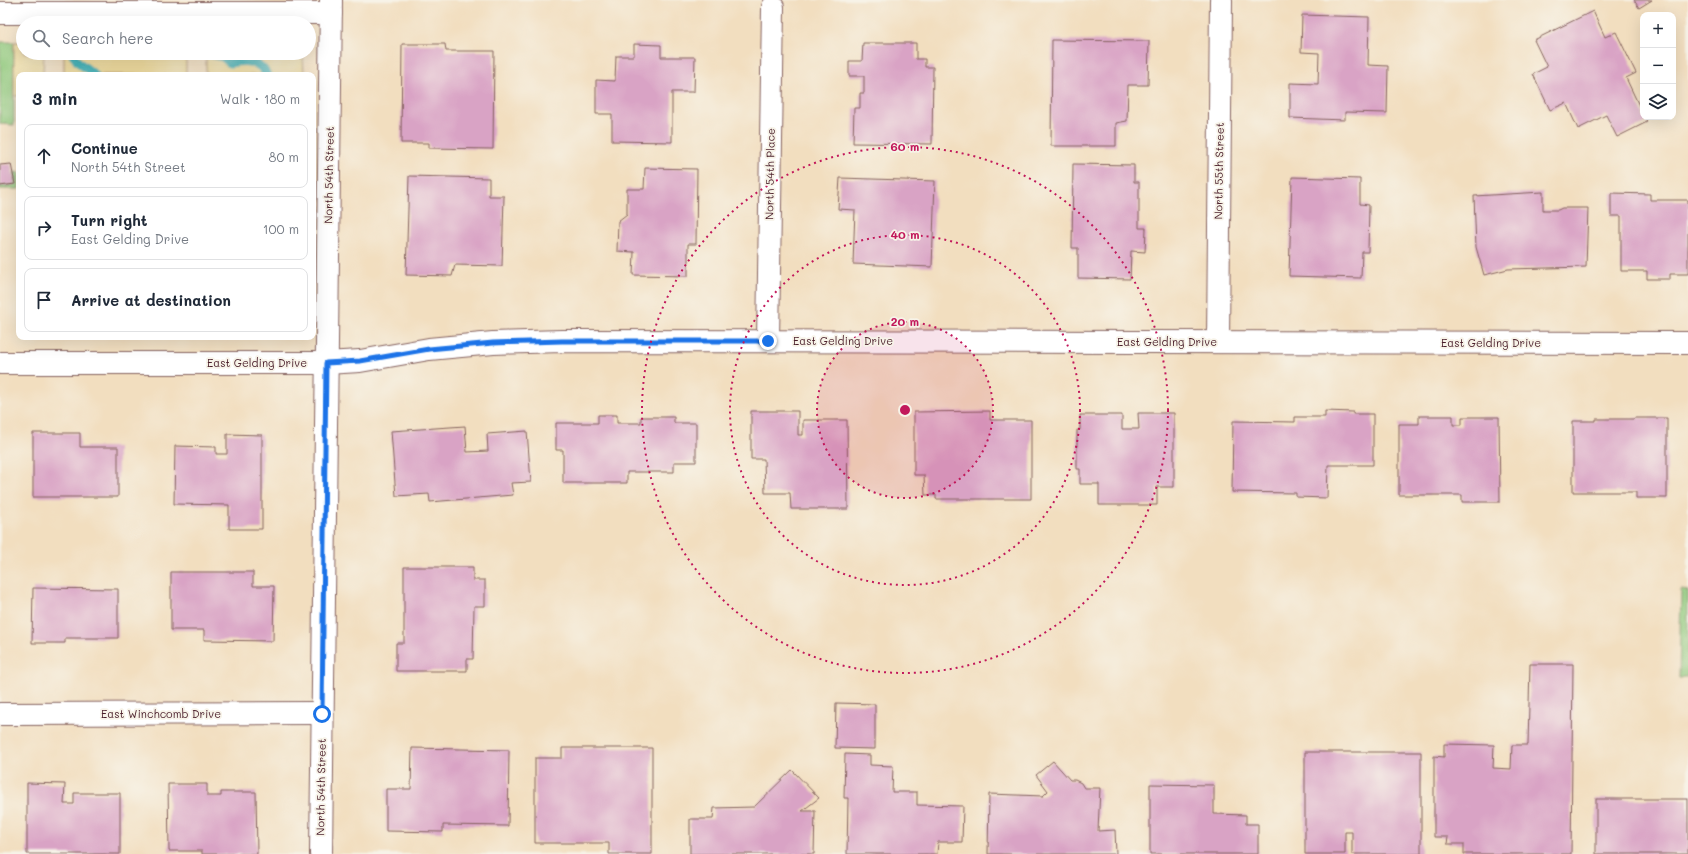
<!DOCTYPE html>
<meta charset="utf-8">
<style>
body{margin:0;font-family:Mali,sans-serif;background:#f6f6f7;color:#1f2937}
.controls{position:absolute;right:12px;top:12px;display:grid;overflow:hidden;border-radius:8px;box-shadow:0 4px 16px #0002}
.controls button{width:36px;height:36px;display:grid;place-items:center;padding:0;border:0;border-bottom:1px solid #e0e1e3;background:#fff;color:#1f2937;font:20px sans-serif}
.stop{position:absolute;width:12px;height:12px;margin:-9px;border:3px solid #1a73e8;border-radius:50%;background:#fff}
.stop.end{background:#1a73e8;border-color:#fff;box-shadow:0 1px 4px #0008}
.list{margin:0;padding:0;list-style:none}
h2{display:flex;justify-content:space-between;align-items:center;height:52px;margin:0;padding:0 16px;font-size:17px}
h2 small{font-size:13px;font-weight:400;color:#747a83}
.list li{display:grid;grid-template-columns:26px 1fr auto;gap:12px;align-items:center;box-sizing:border-box;height:64px;margin:0 8px 8px;padding:0 8px;border:1px solid #e0e1e3;border-radius:8px}
.list b{display:block;font-size:15px;white-space:nowrap}
.list p{margin:0;font-size:13px;white-space:nowrap;color:#747a83}
.list em{font-size:13px;font-style:normal;color:#747a83}
.icon{flex:none;width:22px;height:22px;fill:none;stroke:currentColor;stroke-width:2;stroke-linecap:round;stroke-linejoin:round}
.map{position:relative;flex:none;width:1688px;height:854px;overflow:hidden}
.search{position:absolute;background:#fff;box-shadow:0 4px 16px #0002;left:16px;top:16px;width:300px;height:44px;display:flex;align-items:center;gap:10px;box-sizing:border-box;padding:0 14px;border-radius:22px;color:#747a83;font-size:15px}
.panel{position:absolute;background:#fff;box-shadow:0 4px 16px #0002;left:16px;top:72px;width:300px;height:268px;border-radius:8px}
.map>svg:first-child{display:block}
.green{fill:#8fc87c;stroke:#6c7454}
.sand{fill:#eeda9e;stroke:#9c7c64}
.lines{fill:none;stroke-linecap:round;stroke-linejoin:round}
.stream{stroke:#40b1b7;stroke-width:9}
.building{fill:#d9a3c5}
.minor-casing{stroke:#85625f;stroke-width:24}
.minor{stroke:#fff;stroke-width:22}
.route{stroke:#1a73e8;stroke-width:5}
.ring{fill:none;stroke:#c2185b;stroke-width:2;stroke-dasharray:2 4}
.labels{text-anchor:middle;stroke-width:3.5;stroke-linejoin:round;paint-order:stroke}
.street-label{font-size:11px;fill:#4a1f2b;stroke:#f7f3e8}
.centre{fill:#c2185b;stroke:#f7f3e8;stroke-width:2}
.ring-label{font-size:12px;text-anchor:middle;font-weight:bold;fill:#c2185b;stroke:#f7f3e8;stroke-width:3.5;stroke-linejoin:round;paint-order:stroke}
</style>
<div class="map">
<svg width="1688" height="854" viewBox="0 0 1688 854">
<rect width="100%" height="100%" fill="#f7f3e8"/>
<filter id="ink" filterUnits="userSpaceOnUse"><feTurbulence type="fractalNoise" baseFrequency=".025" numOctaves="2"/><feDisplacementMap in="SourceGraphic" scale="8" xChannelSelector="R" yChannelSelector="G"/><feConvolveMatrix kernelMatrix="1 2 1 2 8 2 1 2 1" color-interpolation-filters="sRGB"/></filter>
<filter id="wash" filterUnits="userSpaceOnUse"><feTurbulence type="fractalNoise" baseFrequency=".012" numOctaves="4" result="noise"/><feDisplacementMap in="SourceGraphic" scale="16" xChannelSelector="R" yChannelSelector="G"/><feGaussianBlur stdDeviation="0.9" result="paint"/><feColorMatrix in="noise" values="0 0 0 0 0 0 0 0 0 0 0 0 0 0 0 0 0 1.4 0 .05"/><feComposite in="paint" operator="in"/></filter>
<g filter="url(#wash)">
<rect width="100%" height="100%" fill="#f2debf"/>
<g class="green">
<polygon points="0,42 14,42 14,125 0,124"/>
<polygon points="15,172 19,173 19,189 0,189 0,186 14,185"/>
<polygon points="1681,590 1688,591 1688,677 1679,677"/>
</g>
<g class="sand">
<polygon points="14,42 23,42 23,53 44,53 43,75 19,75 19,96 14,96"/>
<rect x="64" y="53" width="122" height="22"/>
<polygon points="206,53 302,53 303,55 304,75 206,75"/>
</g>
<g class="lines">
<g class="stream">
<polyline points="72,53 78,62 95,75"/>
<path d="M207 53 223 57 230 63C245 60 260 60 267 75"/>
</g>
</g>
<g id="blocks">
<g class="building">
<polygon points="1634,0 1652,0 1639,8"/>
<polygon points="1593,11 1605,37 1616,32 1636,73 1626,78 1643,114 1643,117 1645,117 1647,122 1617,137 1606,115 1578,129 1566,103 1550,110 1533,74 1547,67 1534,40"/>
<polygon points="1302,15 1369,17 1368,65 1388,66 1387,113 1345,112 1345,120 1290,118 1290,83 1318,84 1319,53 1301,52"/>
<polygon points="1052,40 1149,41 1148,85 1128,85 1127,121 1116,123 1116,146 1051,146"/>
<polygon points="863,43 916,43 916,59 925,59 925,67 933,67 932,144 853,143 854,108 860,108 860,93 864,93 864,76 849,76 849,61 862,61"/>
<polygon points="402,44 445,44 446,51 494,51 493,149 429,148 429,143 401,143"/>
<polygon points="634,44 661,45 661,57 695,57 694,92 672,92 672,142 612,141 612,114 596,114 596,80 615,81 616,56 634,56"/>
<polygon points="11,164 15,184 0,186 0,165"/>
<polygon points="1073,164 1134,165 1134,182 1139,182 1139,228 1146,228 1145,252 1131,251 1130,279 1078,278 1078,248 1072,248"/>
<polygon points="645,168 697,169 696,244 688,244 688,276 633,275 634,252 617,251 618,221 627,214 627,189 644,189"/>
<polygon points="409,176 489,178 489,196 504,196 502,266 455,265 452,276 406,275"/>
<polygon points="1292,177 1360,179 1360,204 1369,205 1368,252 1362,252 1361,278 1289,276"/>
<polygon points="840,178 935,181 932,267 853,264 855,210 838,209"/>
<polygon points="1543,192 1543,210 1558,210 1562,208 1588,208 1586,267 1508,269 1484,275 1476,247 1474,196"/>
<polygon points="1611,193 1650,194 1650,200 1688,200 1688,274 1670,274 1670,279 1647,279 1647,271 1621,271 1621,216 1611,216"/>
<polygon points="751,411 798,411 798,435 803,435 803,420 847,420 848,509 791,509 790,493 765,493 764,459 751,459"/>
<polygon points="990,411 990,420 1031,420 1031,499 936,499 936,495 925,495 924,475 914,475 914,412"/>
<polygon points="1325,411 1353,412 1353,414 1373,414 1373,465 1328,465 1327,498 1296,497 1296,493 1232,492 1233,421 1295,422 1295,417 1325,417"/>
<polygon points="1138,413 1174,413 1174,487 1157,487 1157,505 1099,505 1099,484 1080,484 1080,469 1077,469 1077,430 1080,430 1080,415 1122,415 1122,429 1139,429"/>
<polygon points="598,415 617,415 617,423 641,423 641,417 674,417 674,423 696,423 696,462 674,462 674,472 627,472 627,483 563,483 563,450 556,450 556,423 598,423"/>
<polygon points="1419,416 1453,416 1453,425 1462,425 1462,417 1499,417 1500,502 1462,502 1462,495 1399,495 1399,424 1419,424"/>
<polygon points="1634,418 1667,418 1667,498 1636,498 1636,492 1573,492 1573,421 1596,421 1596,419 1634,419"/>
<polygon points="465,426 467,452 488,451 487,434 527,431 531,482 511,483 513,495 430,502 429,494 396,496 391,431"/>
<polygon points="33,433 80,433 80,447 118,447 118,497 33,497"/>
<polygon points="227,434 262,435 262,529 229,529 229,505 174,504 175,446 216,447 216,454 227,454"/>
<polygon points="404,567 473,567 473,580 485,580 485,606 474,606 473,659 467,659 467,671 396,671 396,643 404,643"/>
<polygon points="171,572 253,572 253,586 274,586 273,641 204,640 204,630 171,630"/>
<polygon points="33,588 118,589 118,638 65,638 65,643 32,643"/>
<polygon points="1530,664 1573,664 1571,854 1464,854 1464,844 1447,844 1448,837 1434,837 1434,756 1444,757 1444,744 1494,745 1493,768 1511,769 1512,745 1528,745"/>
<polygon points="836,703 875,704 875,749 835,748"/>
<polygon points="412,748 509,750 508,826 443,825 443,832 386,831 386,789 411,789"/>
<polygon points="562,748 652,748 652,854 609,854 609,843 535,843 535,758 562,758"/>
<polygon points="1305,752 1421,752 1421,854 1352,854 1352,832 1345,832 1345,854 1305,854"/>
<polygon points="845,754 870,755 870,765 893,766 892,792 917,792 917,805 963,806 962,842 938,842 937,854 847,854 848,798 844,798"/>
<polygon points="1053,761 1070,780 1075,780 1081,783 1084,788 1100,788 1098,831 1115,830 1116,854 988,854 989,794 1043,796 1048,791 1036,775"/>
<polygon points="792,770 819,798 802,811 815,811 814,854 690,854 690,819 713,819 714,808 754,807"/>
<polygon points="27,783 65,784 64,804 74,804 74,793 120,793 120,854 27,854"/>
<polygon points="168,784 207,784 207,796 221,796 221,792 256,792 257,854 202,854 202,851 169,851"/>
<polygon points="1150,784 1214,785 1214,814 1246,815 1246,824 1258,824 1258,854 1150,854"/>
<rect x="1596" y="799" width="92" height="55"/>
</g>
</g>
</g>
<g filter="url(#ink)">
<use href="#blocks" fill-opacity="0" stroke="#85625f" stroke-width="1"/>
<g class="lines">
<g class="minor-casing">
<g id="minor">
<polyline points="0,13 331,13"/>
<polyline points="768,341 773,7"/>
<polyline points="1218,342 1221,0"/>
<polyline points="0,363 326,363 360,361 429,349 493,343 562,341 1688,343"/>
<polyline points="0,714 322,713"/>
<polyline points="321,854 331,0"/>
</g>
</g>
<use href="#minor" class="minor"/>
</g>
</g>
<g class="lines" filter="url(#ink)">
<polyline class="route" points="322,714 326,363 360,361 429,349 493,343 562,341 768,341"/>
</g>
<circle cx="905" cy="410" r="88" fill="#c2185b" fill-opacity=".12"/>
<g class="ring">
<circle cx="905" cy="410" r="88"/>
<circle cx="905" cy="410" r="175"/>
<circle cx="905" cy="410" r="263"/>
</g>
<g class="labels">
<g class="street-label">
<text transform="translate(1219 171) rotate(-89)" y="4">North 55th Street</text>
<text transform="translate(770 174) rotate(-89)" y="4">North 54th Place</text>
<text transform="translate(329 175) rotate(-89)" y="4">North 54th Street</text>
<text x="843" y="345">East Gelding Drive</text>
<text x="1167" y="346">East Gelding Drive</text>
<text x="1491" y="347">East Gelding Drive</text>
<text x="257" y="367">East Gelding Drive</text>
<text x="161" y="718">East Winchcomb Drive</text>
<text transform="translate(321 787) rotate(-89)" y="4">North 54th Street</text>
</g>
</g>
<circle cx="905" cy="410" r="6" class="centre"/>
<g class="ring-label">
<text x="905" y="151">60 m</text>
<text x="905" y="239">40 m</text>
<text x="905" y="326">20 m</text>
</g>
</svg>
<div class="controls">
<button>+</button>
<button>−</button>
<button><svg class="icon" aria-label="layers" viewBox="0 0 24 24"><path d="M12 4l9 5-9 5-9-5zM3 14l9 5 9-5"/></svg></button>
</div>
<div class="stop" style="left:322px;top:714px"></div>
<div class="stop end" style="left:768px;top:341px"></div>
<div class="search"><svg class="icon" aria-label="search" viewBox="0 0 24 24"><circle cx="10" cy="10" r="6"/><path d="M15 15l6 6"/></svg>Search here</div>
<section class="panel">
<h2>3 min<small>Walk · 180 m</small></h2>
<ul class="list">
<li><svg class="icon" aria-label="ahead" viewBox="0 0 24 24"><path d="M12 20V5M6 11l6-6 6 6"/></svg><div><b>Continue</b><p>North 54th Street</p></div><em>80 m</em></li>
<li><svg class="icon" aria-label="right" viewBox="0 0 24 24"><path d="M7 20v-9h11M14 6l5 5-5 5"/></svg><div><b>Turn right</b><p>East Gelding Drive</p></div><em>100 m</em></li>
<li><svg class="icon" aria-label="arrive" viewBox="0 0 24 24"><path d="M6 21V4h12l-3 4 3 4H6"/></svg><div><b>Arrive at destination</b></div></li>
</ul>
</section>
</div>
